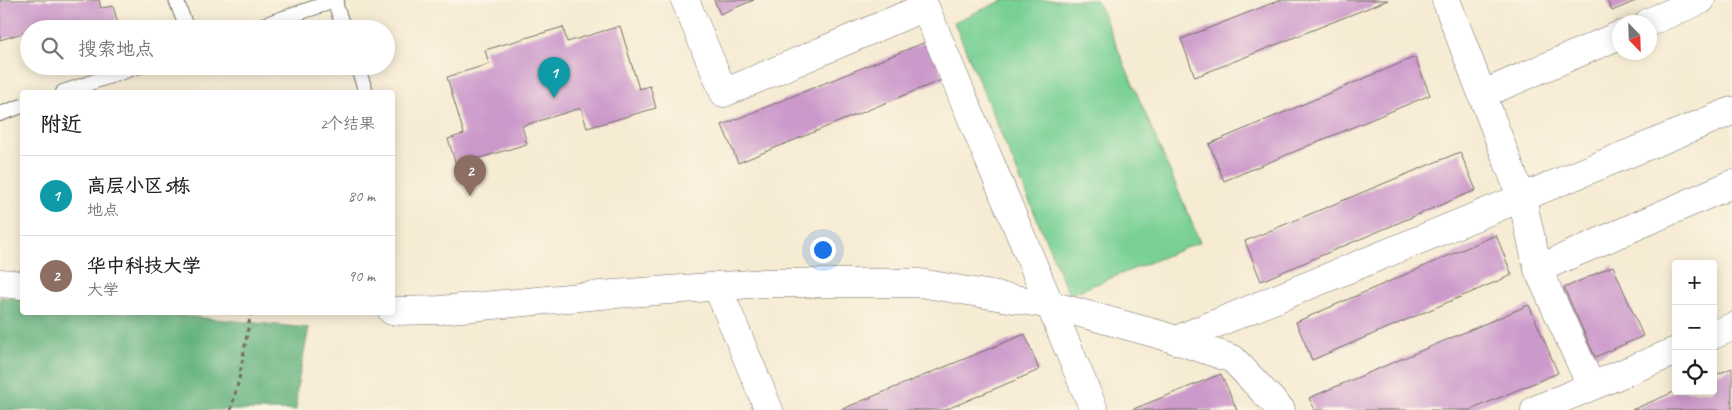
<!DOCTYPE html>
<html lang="zh">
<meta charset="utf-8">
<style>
:root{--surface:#fff;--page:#f2f2f2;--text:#222;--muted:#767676;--line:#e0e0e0;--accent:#b45309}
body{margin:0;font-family:Caveat,"LXGW WenKai TC",sans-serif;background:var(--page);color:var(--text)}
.controls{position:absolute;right:15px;bottom:15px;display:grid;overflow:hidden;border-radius:5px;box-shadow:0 2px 12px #0003}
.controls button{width:45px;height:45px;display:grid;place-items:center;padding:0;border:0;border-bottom:1px solid var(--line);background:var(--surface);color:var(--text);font:25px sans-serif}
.compass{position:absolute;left:1612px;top:15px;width:45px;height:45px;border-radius:50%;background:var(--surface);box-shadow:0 2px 12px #0003;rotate:157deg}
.you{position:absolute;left:822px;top:249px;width:18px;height:18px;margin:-12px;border:4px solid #fff;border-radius:50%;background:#1a73e8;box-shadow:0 0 0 8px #1a73e833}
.badge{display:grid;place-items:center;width:32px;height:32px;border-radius:50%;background:var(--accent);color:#fff;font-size:16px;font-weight:700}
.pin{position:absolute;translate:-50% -41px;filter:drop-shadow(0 1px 2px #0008)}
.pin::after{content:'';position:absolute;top:26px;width:18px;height:15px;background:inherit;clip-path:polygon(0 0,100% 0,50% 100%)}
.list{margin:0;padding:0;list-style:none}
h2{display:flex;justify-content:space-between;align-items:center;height:65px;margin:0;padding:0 20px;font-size:21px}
h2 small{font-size:16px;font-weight:400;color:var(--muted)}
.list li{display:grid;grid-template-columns:32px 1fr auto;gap:15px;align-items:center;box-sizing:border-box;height:80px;padding:0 20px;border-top:1px solid var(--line)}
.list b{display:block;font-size:19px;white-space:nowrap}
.list p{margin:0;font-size:16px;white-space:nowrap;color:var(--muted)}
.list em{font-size:16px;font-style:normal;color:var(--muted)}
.icon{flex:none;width:28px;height:28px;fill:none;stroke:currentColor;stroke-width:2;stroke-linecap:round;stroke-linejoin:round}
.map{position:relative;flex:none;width:1732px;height:410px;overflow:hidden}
.search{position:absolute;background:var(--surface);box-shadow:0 2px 12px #0003;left:20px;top:20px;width:375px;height:55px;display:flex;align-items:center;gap:12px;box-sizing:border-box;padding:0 18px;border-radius:28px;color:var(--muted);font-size:19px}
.panel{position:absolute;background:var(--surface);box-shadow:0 2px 12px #0003;left:20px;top:90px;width:375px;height:225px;border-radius:5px}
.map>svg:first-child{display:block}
</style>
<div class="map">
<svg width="1732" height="410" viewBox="0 0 1732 410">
<rect width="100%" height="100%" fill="#fcf5e5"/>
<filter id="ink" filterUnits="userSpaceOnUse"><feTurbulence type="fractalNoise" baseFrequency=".02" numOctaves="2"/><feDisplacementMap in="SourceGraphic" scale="10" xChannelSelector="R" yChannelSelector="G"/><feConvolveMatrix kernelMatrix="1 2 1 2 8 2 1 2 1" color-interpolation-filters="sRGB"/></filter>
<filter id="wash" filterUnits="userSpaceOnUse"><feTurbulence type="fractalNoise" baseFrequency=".0096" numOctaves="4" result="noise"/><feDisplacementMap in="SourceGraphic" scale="20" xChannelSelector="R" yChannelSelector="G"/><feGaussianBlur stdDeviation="1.12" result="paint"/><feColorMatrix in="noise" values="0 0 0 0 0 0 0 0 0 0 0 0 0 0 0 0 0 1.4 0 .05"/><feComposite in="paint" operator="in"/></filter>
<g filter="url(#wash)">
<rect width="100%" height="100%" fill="#f6ebd3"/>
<path fill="#78d095" stroke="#527e60" d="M1004 0H1097L1200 242 1069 295 954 22Z"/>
<path fill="#62b27e" stroke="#466e54" d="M0 297 22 299V312L153 313 309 328 297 388 296 410H0Z"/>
<g id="blocks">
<g fill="#cc99cb">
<path d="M0 0H99L101 8 113 6 119 27 112 29 43 27 29 29V31L0 40Z"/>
<path d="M714 0H754L720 14Z"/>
<path d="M1280 0H1388L1195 77 1181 39Z"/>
<path d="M1607 0H1638L1612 11Z"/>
<path d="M620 26 639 89 650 86 656 108 587 128 581 108 522 126 527 144 456 165 448 139 464 134 447 77 489 64 485 50 563 27 567 42Z"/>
<path d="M928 41 944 79 738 163 722 125Z"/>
<path d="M1415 57 1430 95 1224 181 1209 144Z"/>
<path d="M1460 152 1476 190 1261 281 1245 241Z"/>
<path d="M1496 235 1512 275 1312 360 1296 322Z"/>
<path d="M1613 266 1643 336 1595 357 1564 288Z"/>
<path d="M1529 305 1558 373 1470 410H1315L1309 398Z"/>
<path d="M1025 334 1039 370 945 410H840Z"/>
<path d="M1732 368V410H1632L1676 391H1713V376Z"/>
<path d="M1221 374 1237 410H1131Z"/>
</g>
</g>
</g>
<g filter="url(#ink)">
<use href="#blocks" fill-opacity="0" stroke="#726e66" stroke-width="1"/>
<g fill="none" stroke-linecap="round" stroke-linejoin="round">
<g stroke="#726e66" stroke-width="16">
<g id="lane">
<path d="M176 0 187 29"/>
<path d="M334 0 344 29"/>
<path d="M251 29 337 0"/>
<path d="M357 66 366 92"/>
<path d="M63 92 140 66"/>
<path d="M0 114 22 106"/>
</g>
</g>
<g stroke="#726e66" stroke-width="29">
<g id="street">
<path d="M685 0 724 93 925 7 1094 410"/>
<path d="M1446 0 1522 199 1538 269 1591 386"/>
<path d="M1649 22 1701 0"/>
<path d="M1483 94 1620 35"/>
<path d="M1538 269 1732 184"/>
<path d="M0 283 22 285"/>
<path d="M717 286 769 410"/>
<path d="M392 311 440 310 601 295 765 283H920L1051 305 1161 335 1233 359 1281 410"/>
<path d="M1713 335 1732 327"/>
<path d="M1176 340 1732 111"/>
<path d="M1535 410 1676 351"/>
</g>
</g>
<path stroke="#726e66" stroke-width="3" stroke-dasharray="4 4" stroke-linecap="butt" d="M231 410 239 379 251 312"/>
<use href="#lane" stroke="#fff" stroke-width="14"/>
<use href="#street" stroke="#fff" stroke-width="28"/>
</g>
</g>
</svg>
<div class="controls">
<button>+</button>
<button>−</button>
<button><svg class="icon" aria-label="locate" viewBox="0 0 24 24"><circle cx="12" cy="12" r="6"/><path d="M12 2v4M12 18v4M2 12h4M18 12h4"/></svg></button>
</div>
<svg class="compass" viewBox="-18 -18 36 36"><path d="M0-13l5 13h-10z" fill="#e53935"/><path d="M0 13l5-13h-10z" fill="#767676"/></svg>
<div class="you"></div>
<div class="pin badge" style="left:554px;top:98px;background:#0f9aa8">1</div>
<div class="pin badge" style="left:470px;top:196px;background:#8d6e63">2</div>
<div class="search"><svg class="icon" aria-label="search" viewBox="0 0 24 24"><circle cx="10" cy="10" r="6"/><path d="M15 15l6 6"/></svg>搜索地点</div>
<section class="panel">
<h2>附近<small>2个结果</small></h2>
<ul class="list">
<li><span class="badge" style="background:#0f9aa8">1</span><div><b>高层小区5栋</b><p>地点</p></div><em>80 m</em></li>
<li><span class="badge" style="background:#8d6e63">2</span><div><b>华中科技大学</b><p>大学</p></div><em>90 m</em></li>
</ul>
</section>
</div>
